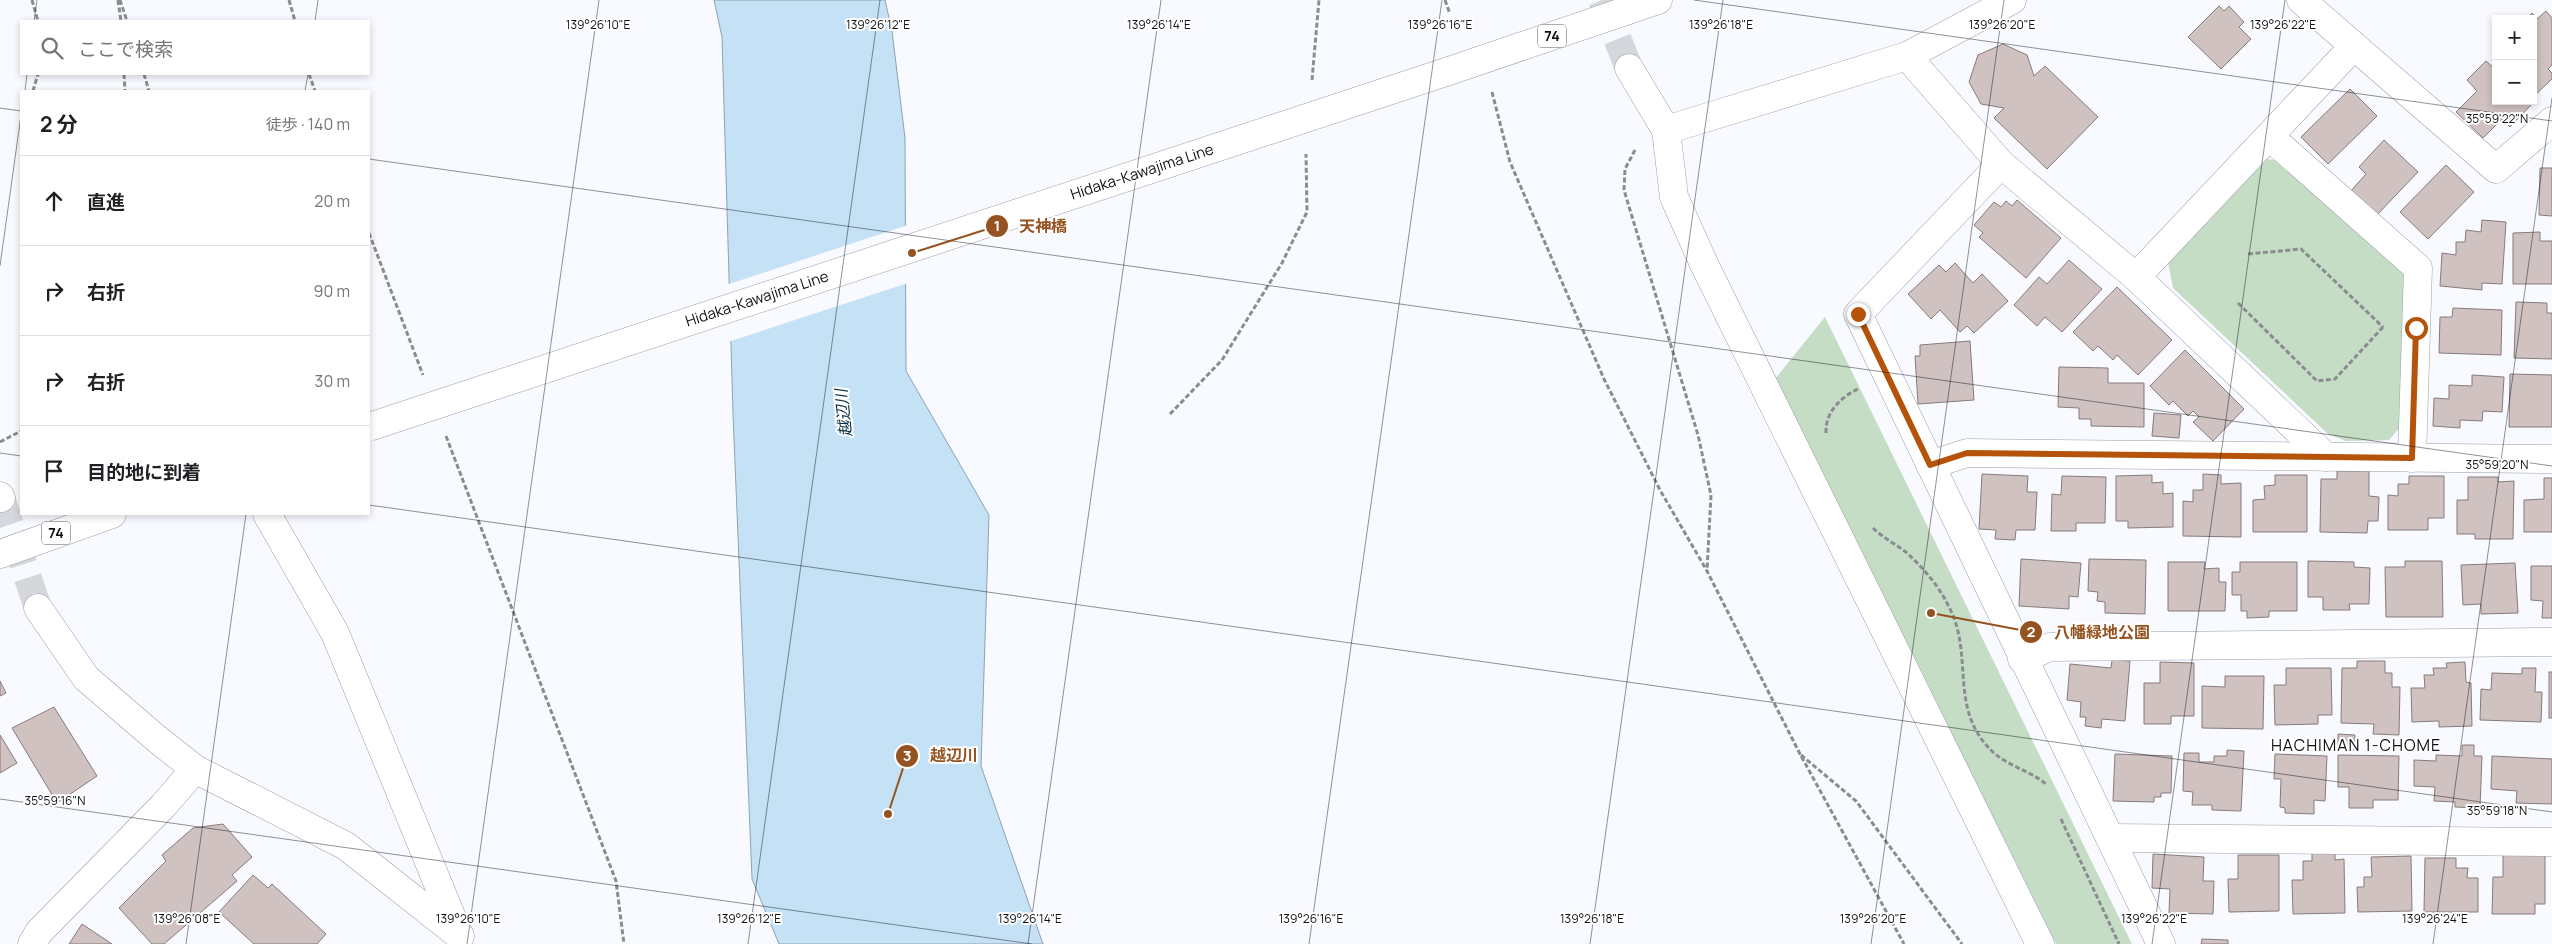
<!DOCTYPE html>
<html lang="ja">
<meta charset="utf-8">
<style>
:root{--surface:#fff;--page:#f6f6f6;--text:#202124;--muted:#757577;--line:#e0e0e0}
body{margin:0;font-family:Manrope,"Noto Sans JP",sans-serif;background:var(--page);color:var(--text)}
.controls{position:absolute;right:15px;top:15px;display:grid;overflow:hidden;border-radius:0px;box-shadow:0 2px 8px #0003}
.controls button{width:45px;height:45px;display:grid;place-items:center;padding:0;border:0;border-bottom:1px solid var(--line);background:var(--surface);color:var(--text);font:25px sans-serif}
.stop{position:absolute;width:15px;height:15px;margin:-11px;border:4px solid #b45309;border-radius:50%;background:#fff}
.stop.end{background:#b45309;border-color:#fff;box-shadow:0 1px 5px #0008}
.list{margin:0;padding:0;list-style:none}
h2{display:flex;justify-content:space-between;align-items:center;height:65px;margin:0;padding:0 20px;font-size:21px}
h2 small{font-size:16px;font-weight:400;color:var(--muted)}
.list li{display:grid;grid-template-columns:32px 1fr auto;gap:15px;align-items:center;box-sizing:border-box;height:90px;padding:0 20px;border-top:1px solid var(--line)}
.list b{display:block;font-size:19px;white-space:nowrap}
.list em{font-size:16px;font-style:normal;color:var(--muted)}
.icon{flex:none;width:28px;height:28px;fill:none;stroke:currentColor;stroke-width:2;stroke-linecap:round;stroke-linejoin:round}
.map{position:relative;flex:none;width:2552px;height:944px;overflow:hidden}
.search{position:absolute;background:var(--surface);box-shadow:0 2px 8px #0003;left:20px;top:20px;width:350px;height:55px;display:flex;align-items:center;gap:12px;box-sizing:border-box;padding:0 18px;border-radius:0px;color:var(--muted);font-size:19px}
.panel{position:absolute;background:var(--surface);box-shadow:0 2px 8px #0003;left:20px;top:90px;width:350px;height:425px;border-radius:0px}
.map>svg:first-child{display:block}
</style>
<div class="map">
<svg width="2552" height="944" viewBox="0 0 2552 944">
<rect width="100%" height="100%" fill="#f8faff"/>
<g fill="#c5ddc5">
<path d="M2267 159 2281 161 2402 271 2407 284 2403 424 2389 440 2346 441 2328 434 2173 288 2168 262Z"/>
<path d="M1825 317 2132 944H2056L1775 379Z"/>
</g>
<path fill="#c5e1f5" stroke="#8ea2b1" d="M714 0H885L892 31 905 138 906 371 989 515 981 766 1043 944H779L752 879 733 414 722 37Z"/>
<path fill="#f8faff" d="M908 225V283L728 342 726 285Z"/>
<g fill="#cfc2c1" stroke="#877b7a">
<path d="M2219 6 2224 11 2229 6 2244 22 2239 27 2251 39 2221 69 2188 37Z"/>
<path d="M2546 11 2552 18V65L2548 69 2552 73V79L2534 96 2533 19H2526L2532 13 2537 19Z"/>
<path d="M2003 44 2027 55 2034 76 2045 66 2098 117 2047 169 1994 118 2004 108 1981 104 1969 82 1978 55Z"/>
<path d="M2486 61 2496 70V101H2528L2531 105 2510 127 2502 119 2483 138 2456 112 2477 91 2467 80Z"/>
<path d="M2350 89 2377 116 2328 164 2301 137Z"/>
<path d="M2384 140 2418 172 2375 217 2349 193 2366 174 2359 167Z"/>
<path d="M2446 165 2474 192 2428 239 2400 212Z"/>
<path d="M2540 168H2552V216L2539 215Z"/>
<path d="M2017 200 2061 238 2026 278 1979 237 1983 233 1974 225 1994 202 2001 207 2006 201 2012 206Z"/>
<path d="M2482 220 2506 222 2502 284 2482 283V290L2440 286 2442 253 2456 255V242H2465L2466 230 2481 232Z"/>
<path d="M2540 232V241H2552V284H2513V233Z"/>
<path d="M2069 260 2102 289 2062 332 2045 317 2037 326 2014 305 2039 277 2047 284Z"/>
<path d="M1955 263 1973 283 1982 274 2008 301 1974 333 1967 326 1960 332 1940 310 1931 319 1908 294 1939 265 1946 272Z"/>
<path d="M2117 287 2172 340 2138 375 2117 355 2113 360 2098 346 2093 351 2073 332Z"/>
<path d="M2516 302 2547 303V313H2552V359L2514 358Z"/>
<path d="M2453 308 2502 310 2501 355 2439 353 2440 317H2452Z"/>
<path d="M1970 341 1974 400 1918 404 1915 356H1920V345Z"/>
<path d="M2185 350 2244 409 2213 441 2193 422 2199 417 2193 411 2188 416 2173 401 2169 405 2150 386Z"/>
<path d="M2059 367 2108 368V383H2144V427L2091 426V419H2079V408L2058 407Z"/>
<path d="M2510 374 2552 375V427H2509Z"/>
<path d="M2472 375 2504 377 2502 412 2483 411 2482 421 2460 420V428L2433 426 2434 398 2449 399V385L2472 386Z"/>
<path d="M2154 413 2181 415 2179 438 2152 436Z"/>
<path d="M2337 471H2369V496L2379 497 2378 521H2368L2367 533 2320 532 2321 479H2337Z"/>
<path d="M1982 474 2028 476 2027 492H2037L2035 530H2016L2015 540 1995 539 1996 530 1979 529Z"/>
<path d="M2203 474 2221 475V484L2241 483V537L2183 536V501L2193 502V490H2203Z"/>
<path d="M2152 475V483L2163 482V494L2173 493V527L2128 528V521H2116V476Z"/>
<path d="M2275 475H2307V532H2253V500L2265 499 2264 486 2275 485Z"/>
<path d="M2062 476 2106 477 2105 523H2076V531H2051L2052 494 2061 495Z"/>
<path d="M2409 476H2444V518H2428V530H2388V495L2398 496V484H2409Z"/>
<path d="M2468 477H2498V482L2514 481 2513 539H2475V534H2457V500H2468Z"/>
<path d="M2544 478H2552V532H2524V500L2544 499Z"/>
<path d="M2021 559 2081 563 2078 597 2069 596V609L2019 606Z"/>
<path d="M2089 559 2146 560 2145 614 2105 613V602L2097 601 2098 592 2088 591Z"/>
<path d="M2308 561 2354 562V567L2370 568 2369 604H2349L2350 610H2323V597H2308Z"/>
<path d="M2405 561H2442L2443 617H2386L2385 567H2405Z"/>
<path d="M2168 562H2205L2204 569 2219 568V582H2226L2225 611H2168Z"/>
<path d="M2240 562H2297V611H2269V617L2247 618V611H2241V595H2232V572H2240Z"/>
<path d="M2515 563 2518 613 2481 614V604L2463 605 2461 565Z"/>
<path d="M2531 566H2552V618H2542L2543 601 2531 600Z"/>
<path d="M2112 660 2130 661 2125 721 2102 719 2101 728 2085 726 2086 717H2080L2081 702 2067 700 2070 664 2111 668Z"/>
<path d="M2357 661H2385V673H2392V687H2400L2399 735 2373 734 2374 724 2341 723 2342 668H2357Z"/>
<path d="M2160 662 2194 663V716H2171V724H2144V683H2160Z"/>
<path d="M2465 662 2466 682 2471 683 2472 726 2439 727V721L2412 722 2411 688H2425L2424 675H2434L2433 668H2447L2446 663Z"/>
<path d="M2286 668H2331L2332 715H2318V724L2275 725 2274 685H2286Z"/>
<path d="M2522 668H2536L2535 692H2542L2541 722 2480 720 2481 689 2491 690 2492 673 2522 674Z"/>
<rect x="2549" y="672" width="3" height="46"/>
<path d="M2225 676H2264L2263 729 2202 728V686L2225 687Z"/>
<path d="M0 681 6 693 0 696Z"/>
<path d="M54 707 97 776 57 803 12 728Z"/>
<path d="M2338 734 2355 735V750L2338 749Z"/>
<path d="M0 735 17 763 0 773Z"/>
<path d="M2462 745H2474V756H2482L2480 808 2455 807V802L2434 801 2435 787 2414 786V760L2436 761V755L2462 756Z"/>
<path d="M2227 750 2244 751 2241 811 2212 810V805H2192L2193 792 2183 791 2184 753H2199V762H2214V756H2227Z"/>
<path d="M2115 754 2172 756 2171 793H2161V797H2154V802L2113 801Z"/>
<path d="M2275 754 2327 756 2325 801 2314 800V814L2285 813V808L2280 807 2281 779H2274Z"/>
<path d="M2338 755 2399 756 2398 800H2373V808H2349V787H2338Z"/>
<path d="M2492 756 2552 759V804L2516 803 2517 791 2491 789Z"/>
<path d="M223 824 252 857 232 875 237 881 164 944H152L119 908 166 861 162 855 193 828Z"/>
<path d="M2312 852H2335V860L2344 859 2345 913 2293 914 2292 880H2303V861H2312Z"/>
<path d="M2153 854 2204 857 2203 881H2214L2213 914 2169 913 2170 889 2152 888Z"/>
<path d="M2503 854H2545V904H2535V914H2492L2493 877H2503Z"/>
<path d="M2238 855H2279V911L2229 912 2228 879H2238Z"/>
<path d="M2411 856 2412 911 2358 912 2357 887H2364V877H2372L2371 857Z"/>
<path d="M2425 858H2456V868H2468L2467 878H2478V912H2424Z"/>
<path d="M253 875 268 888 272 884 326 934 317 944H254L219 912Z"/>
<path d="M82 924 112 944H69Z"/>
<path d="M2202 939 2228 940V944H2201Z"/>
</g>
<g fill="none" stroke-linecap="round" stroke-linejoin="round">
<g stroke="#d5d7dc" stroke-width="28" stroke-dasharray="28 14" stroke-linecap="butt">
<path d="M1602 0 1629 68"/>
<path d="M1 498 38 608"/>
</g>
<g stroke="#9a9fa8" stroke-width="29">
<g id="minor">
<path d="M2301 0 2496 169 2552 121"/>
<path d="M1907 56 2001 164 2136 277 2326 457"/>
<path d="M1629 68 1666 130 1674 197 1704 264 2040 944"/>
<path d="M1666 130 1907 56 2012 0"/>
<path d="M2270 137 2418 268 2412 458"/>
<path d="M2001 164 1858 314 2161 944"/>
<path d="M2136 277 2354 46"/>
<path d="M1930 465 1967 453 2552 459"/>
<path d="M0 496 1 498"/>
<path d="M267 514 335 633 459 935"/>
<path d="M38 608 86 678 157 739 195 769 346 846 460 936"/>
<path d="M2022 659 2050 647 2552 642"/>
<path d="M2110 838 2552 842"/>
<path d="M32 944 39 932 163 806 195 769"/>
</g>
</g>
<g stroke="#9a9fa8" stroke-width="29">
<g id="major">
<path d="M1446 72 1658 0"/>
<path d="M0 554 112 514"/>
</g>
</g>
<g stroke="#8a8c90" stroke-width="3" stroke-dasharray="5 2.5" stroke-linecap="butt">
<path d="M32 0 38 21"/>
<path d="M118 0 121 21"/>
<path d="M120 0 127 21"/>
<path d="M289 0 295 21"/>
<path d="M1445 0 1450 14"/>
<path d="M124 74 125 91"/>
<path d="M144 74 149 91"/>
<path d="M309 74 315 91"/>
<path d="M1312 80 1319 0"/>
<path d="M33 91 38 74"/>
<path d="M1492 92 1510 162 1604 379 1660 490 1707 571 1800 754 1904 944"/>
<path d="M1635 150 1625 169 1624 190 1698 435 1711 495 1707 571"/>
<path d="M369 233 423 375"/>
<path d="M2248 254 2301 249 2383 327"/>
<path d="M2238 303 2317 381 2335 379 2383 327"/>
<path d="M1170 414 1222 360 1282 263 1307 212 1306 154"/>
<path d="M1826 433C1825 412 1841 397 1858 389"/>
<path d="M446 436 616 881 624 944"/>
<path d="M0 442 21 431"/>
<path d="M1873 528C1883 538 1896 544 1907 553 1924 569 1939 586 1949 607 1975 656 1947 710 1994 753 2009 766 2030 771 2046 784"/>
<path d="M1801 755 1856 801 1962 944"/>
<path d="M2061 819 2119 944"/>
</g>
<use href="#minor" stroke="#fff" stroke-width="28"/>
<use href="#major" stroke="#fff" stroke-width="28"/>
<g stroke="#9a9fa8" stroke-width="29" stroke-linecap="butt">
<path id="major-bridge" d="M369 427 1446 72"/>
</g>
<use href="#major-bridge" stroke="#fff" stroke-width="28"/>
</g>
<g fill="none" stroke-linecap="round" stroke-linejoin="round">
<path stroke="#b45309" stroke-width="6" d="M1858 314 1930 465 1967 453 2412 458 2416 328"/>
</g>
<path fill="none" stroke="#0e1013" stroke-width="1" stroke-opacity="0.45" d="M1694 0 2552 121M34 21 37 0M315 21 318 0M25 91 27 74M305 91 308 74M0 108 21 111M369 159 2552 466M0 266 21 115M0 453 21 456M369 505 2552 812M0 799 1032 944M186 944 246 514M467 944 599 0M748 944 880 0M1028 944 1161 0M1309 944 1442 0M1590 944 1723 0M1871 944 2004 0M2152 944 2285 0M2433 944 2552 98"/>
<g text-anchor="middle" stroke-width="4" stroke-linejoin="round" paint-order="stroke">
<g fill="#fff" stroke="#56585a" stroke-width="1">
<rect x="1538" y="24.5" width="28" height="23" rx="4"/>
<rect x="42" y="521.5" width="28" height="23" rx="4"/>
</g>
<g font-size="14" font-weight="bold" fill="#0e1013">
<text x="1552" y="41">74</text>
<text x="56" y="538">74</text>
</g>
<g font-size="15" fill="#0e1013" stroke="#fff">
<text transform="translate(1142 172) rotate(-18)" y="5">Hidaka-Kawajima Line</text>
<text transform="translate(757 299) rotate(-18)" y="5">Hidaka-Kawajima Line</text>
</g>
<g font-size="16" font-style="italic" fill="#082f44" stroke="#fff">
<text transform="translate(843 413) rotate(-96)" y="6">越辺川</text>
</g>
<g font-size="16" letter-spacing="1" fill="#0e1013" stroke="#fff">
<text x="2356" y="751">HACHIMAN 1-CHOME</text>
</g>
</g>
<g font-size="12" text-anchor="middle" fill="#0e1013" stroke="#fff" stroke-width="4" stroke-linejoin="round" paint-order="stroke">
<text x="598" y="29">139°26'10"E</text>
<text x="878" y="29">139°26'12"E</text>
<text x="1159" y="29">139°26'14"E</text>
<text x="1440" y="29">139°26'16"E</text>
<text x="1721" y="29">139°26'18"E</text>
<text x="2002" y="29">139°26'20"E</text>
<text x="2283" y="29">139°26'22"E</text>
<text x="2497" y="123">35°59'22"N</text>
<text x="2497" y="469">35°59'20"N</text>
<text x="55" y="805">35°59'16"N</text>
<text x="2497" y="815">35°59'18"N</text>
<text x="187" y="923">139°26'08"E</text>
<text x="468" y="923">139°26'10"E</text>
<text x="749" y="923">139°26'12"E</text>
<text x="1030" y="923">139°26'14"E</text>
<text x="1311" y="923">139°26'16"E</text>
<text x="1592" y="923">139°26'18"E</text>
<text x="1873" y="923">139°26'20"E</text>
<text x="2154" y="923">139°26'22"E</text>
<text x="2435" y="923">139°26'24"E</text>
</g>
<path fill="none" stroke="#955321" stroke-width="2" d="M912 253L997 226M1931 613L2031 632M888 814L907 756"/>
<g fill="#955321" stroke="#fff" stroke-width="2">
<circle cx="912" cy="253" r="5"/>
<circle cx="1931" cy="613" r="5"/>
<circle cx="888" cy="814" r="5"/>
<circle cx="997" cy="226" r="12"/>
<circle cx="2031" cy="632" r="12"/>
<circle cx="907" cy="756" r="12"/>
</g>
<g font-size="15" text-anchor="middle" font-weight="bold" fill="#fff">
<text x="997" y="231">1</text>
<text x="2031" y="637">2</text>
<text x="907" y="761">3</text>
</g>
<g font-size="16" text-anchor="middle" font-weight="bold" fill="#955321" stroke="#fff" stroke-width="4" stroke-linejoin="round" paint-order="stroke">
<text x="1043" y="232">天神橋</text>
<text x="2102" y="638">八幡緑地公園</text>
<text x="954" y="761">越辺川</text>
</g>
</svg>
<div class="controls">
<button>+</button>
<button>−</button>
</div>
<div class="stop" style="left:2416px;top:328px"></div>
<div class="stop end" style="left:1858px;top:314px"></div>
<div class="search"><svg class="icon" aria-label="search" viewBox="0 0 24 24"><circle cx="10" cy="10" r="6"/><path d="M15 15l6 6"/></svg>ここで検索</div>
<section class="panel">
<h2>2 分<small>徒歩 · 140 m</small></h2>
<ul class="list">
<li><svg class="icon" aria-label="ahead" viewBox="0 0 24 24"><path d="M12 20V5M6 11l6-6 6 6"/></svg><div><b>直進</b></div><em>20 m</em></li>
<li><svg class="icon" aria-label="right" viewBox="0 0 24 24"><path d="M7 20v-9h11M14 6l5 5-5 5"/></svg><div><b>右折</b></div><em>90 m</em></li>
<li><svg class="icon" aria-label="right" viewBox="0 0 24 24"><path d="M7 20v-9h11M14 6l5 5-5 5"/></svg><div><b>右折</b></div><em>30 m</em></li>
<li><svg class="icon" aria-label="arrive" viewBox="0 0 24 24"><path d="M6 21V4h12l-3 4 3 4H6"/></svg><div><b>目的地に到着</b></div></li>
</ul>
</section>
</div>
